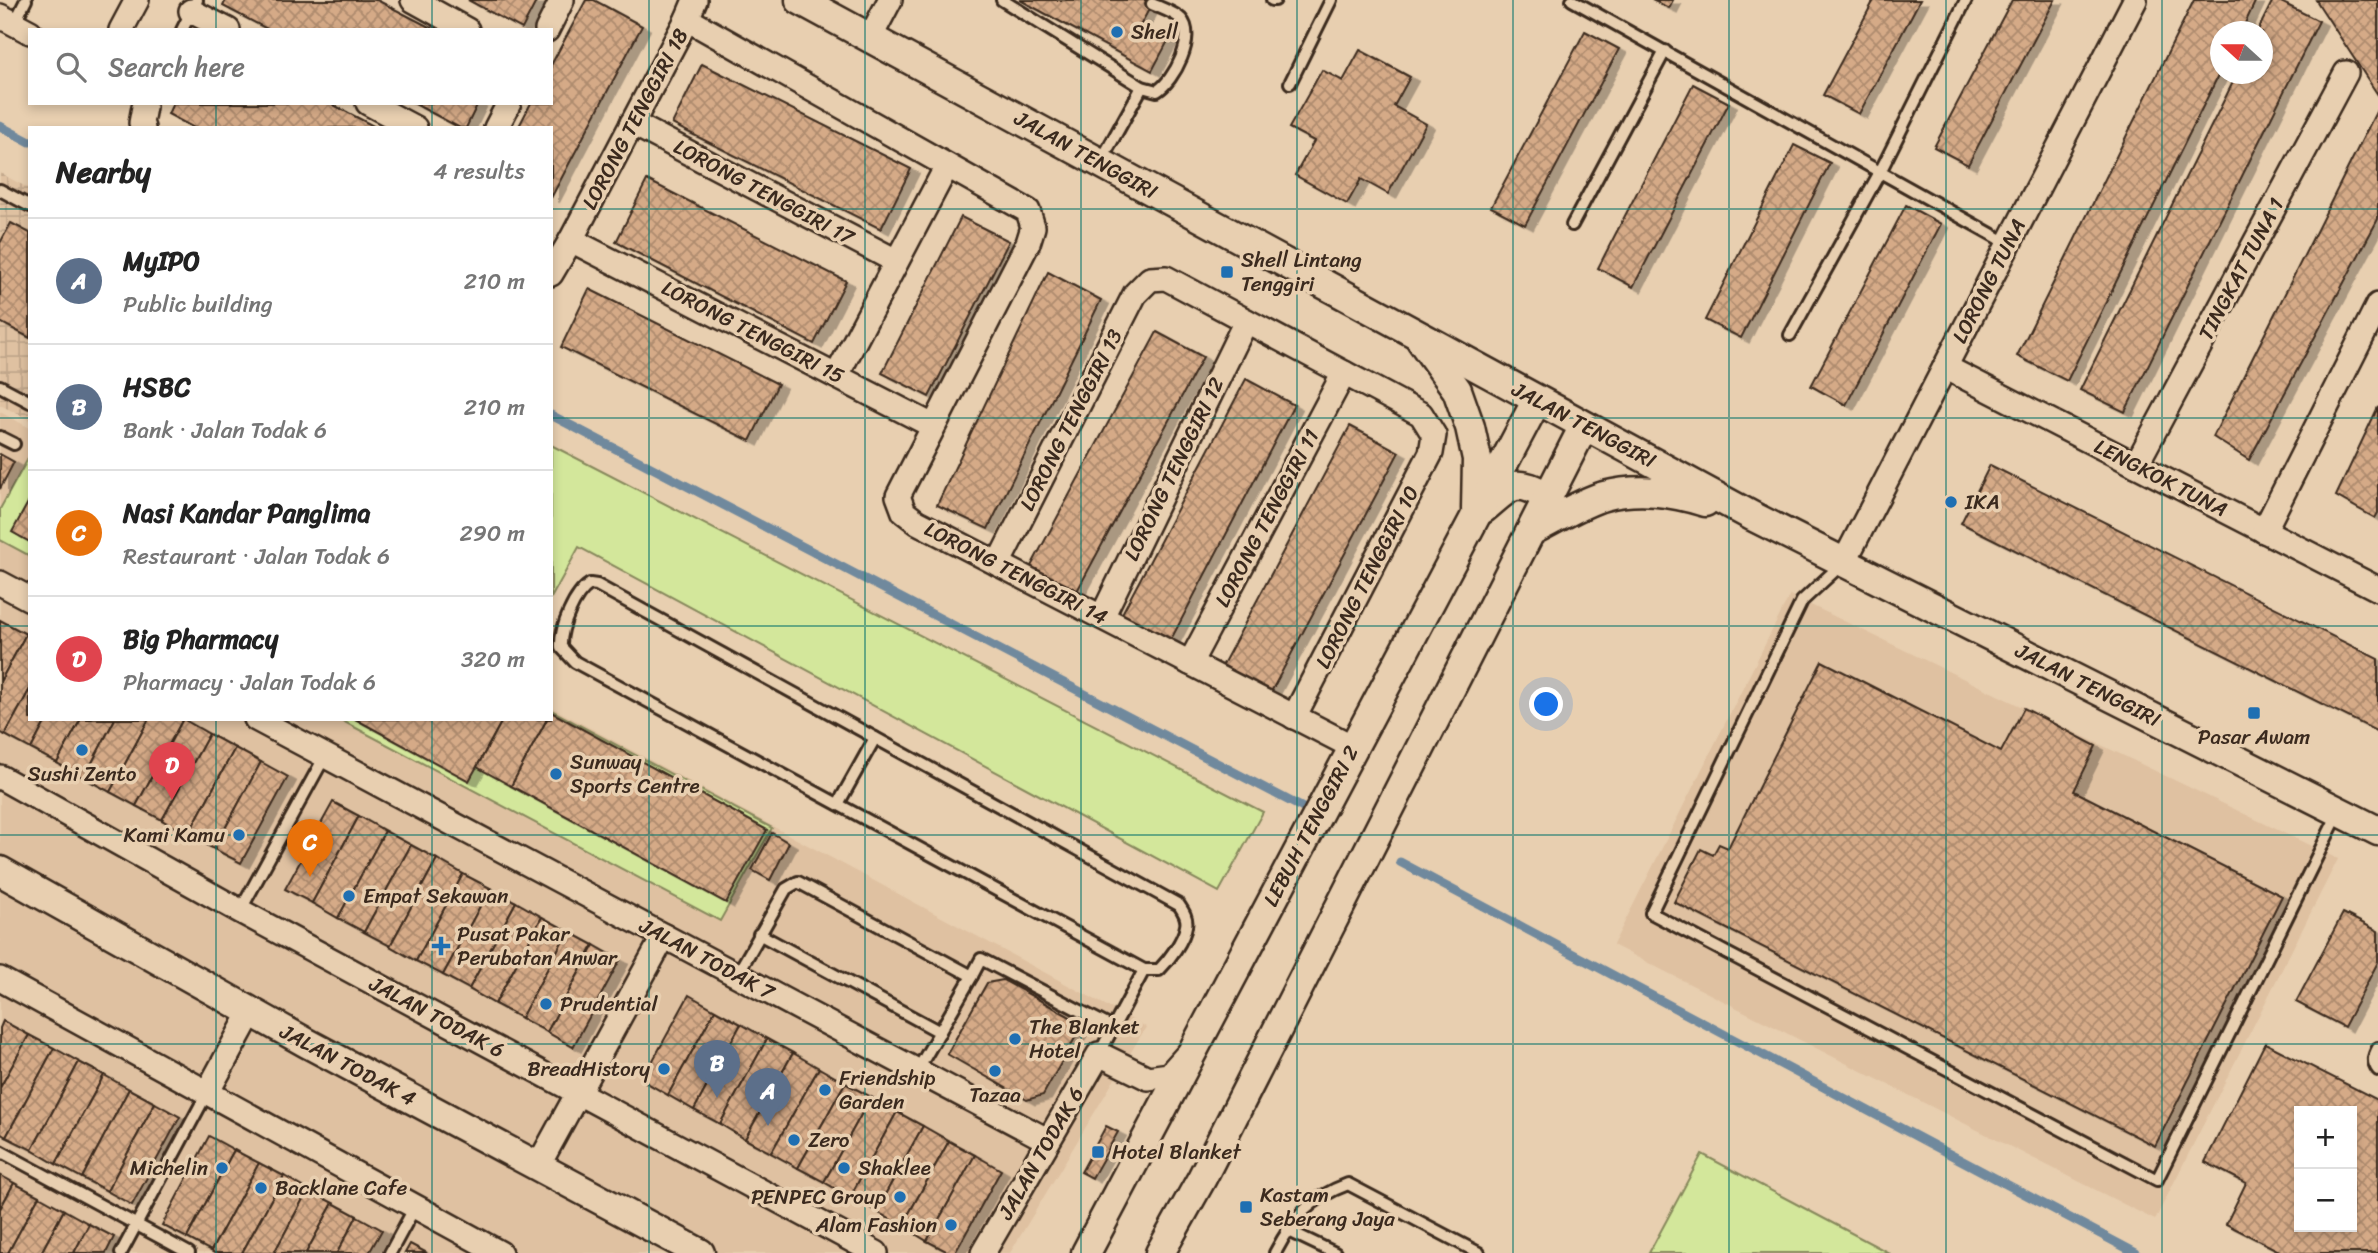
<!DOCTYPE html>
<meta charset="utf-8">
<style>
:root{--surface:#fff;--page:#f6f6f6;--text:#222;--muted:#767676;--line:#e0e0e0;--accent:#d93025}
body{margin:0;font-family:Sriracha,sans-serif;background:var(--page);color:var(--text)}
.controls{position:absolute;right:21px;bottom:21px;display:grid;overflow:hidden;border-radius:0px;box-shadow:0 4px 10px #0003}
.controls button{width:63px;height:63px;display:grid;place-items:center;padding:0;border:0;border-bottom:2px solid var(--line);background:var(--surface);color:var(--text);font:35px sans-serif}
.compass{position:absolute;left:2210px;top:21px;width:63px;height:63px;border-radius:50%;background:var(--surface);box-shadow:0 4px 10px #0003;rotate:291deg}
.you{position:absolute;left:1547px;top:705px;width:24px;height:24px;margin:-18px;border:5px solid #fff;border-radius:50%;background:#1a73e8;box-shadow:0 0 0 10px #1a73e833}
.badge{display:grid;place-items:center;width:46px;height:46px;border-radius:50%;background:var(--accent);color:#fff;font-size:23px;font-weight:700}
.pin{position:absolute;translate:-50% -58px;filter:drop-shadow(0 2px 4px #0008)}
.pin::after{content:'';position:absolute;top:37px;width:24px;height:21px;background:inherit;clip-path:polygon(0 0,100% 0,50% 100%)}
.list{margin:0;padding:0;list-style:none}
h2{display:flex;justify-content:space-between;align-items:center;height:91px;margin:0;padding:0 28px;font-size:30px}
h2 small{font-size:23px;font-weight:400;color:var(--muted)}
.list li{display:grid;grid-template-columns:46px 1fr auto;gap:21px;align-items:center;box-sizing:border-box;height:126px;padding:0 28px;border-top:2px solid var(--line)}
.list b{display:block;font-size:26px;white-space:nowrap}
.list p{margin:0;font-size:23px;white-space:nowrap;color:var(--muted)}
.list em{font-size:23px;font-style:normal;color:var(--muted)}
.icon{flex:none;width:38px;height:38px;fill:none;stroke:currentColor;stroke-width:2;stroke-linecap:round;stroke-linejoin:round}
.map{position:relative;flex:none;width:2378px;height:1253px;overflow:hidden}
.search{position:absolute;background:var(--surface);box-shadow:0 4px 10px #0003;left:28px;top:28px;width:525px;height:77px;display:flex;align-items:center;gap:18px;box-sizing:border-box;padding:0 24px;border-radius:0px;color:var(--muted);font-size:26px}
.panel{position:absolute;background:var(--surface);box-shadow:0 4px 10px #0003;left:28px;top:126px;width:525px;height:595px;border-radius:0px}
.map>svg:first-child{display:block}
</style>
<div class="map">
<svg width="2378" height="1253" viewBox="0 0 2378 1253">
<defs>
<pattern id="industrial-grid" width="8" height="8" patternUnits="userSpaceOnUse" patternTransform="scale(1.75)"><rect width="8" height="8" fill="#dfc1a1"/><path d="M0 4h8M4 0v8" fill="none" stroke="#c0a68a"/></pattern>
<pattern id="building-cross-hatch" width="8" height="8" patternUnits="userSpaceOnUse" patternTransform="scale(1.75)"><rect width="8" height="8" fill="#d5aa87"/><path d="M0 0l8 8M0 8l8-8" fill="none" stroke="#ae8b6e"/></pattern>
<filter id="shadow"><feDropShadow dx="8" dy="4.5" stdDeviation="0" flood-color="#0004"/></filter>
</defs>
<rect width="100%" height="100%" fill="#e8cfb0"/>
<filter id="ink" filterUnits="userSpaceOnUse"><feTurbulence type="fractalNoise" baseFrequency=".0143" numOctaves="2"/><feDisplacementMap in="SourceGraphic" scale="14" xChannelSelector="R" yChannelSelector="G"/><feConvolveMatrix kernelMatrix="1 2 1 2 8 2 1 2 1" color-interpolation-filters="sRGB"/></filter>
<g filter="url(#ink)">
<g fill="#dfc1a1">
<path d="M0 412 30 428V719H551V707L1146 1027 1010 1253H0Z"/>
<path d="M1790 595 2338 859 2155 1220 1613 945Z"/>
</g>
<path fill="url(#industrial-grid)" d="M0 173 30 189V420L0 405Z"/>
<g fill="#d3e79b" stroke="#87885c" stroke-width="2">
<path d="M551 445 1263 812 1219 892 579 547 551 598Z"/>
<path d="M30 455V556L0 540V509Z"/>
<path d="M551 710 772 828 720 921 339 719H551Z"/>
<path d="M1702 1154 1889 1253H1649Z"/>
</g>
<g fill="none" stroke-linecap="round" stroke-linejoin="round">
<g stroke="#70899d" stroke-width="9">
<path d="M0 126 30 142"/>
<path d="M551 415 1303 808"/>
<path d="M1400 862 2136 1253"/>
</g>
</g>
<g fill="url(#building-cross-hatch)" stroke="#3b2a1e" stroke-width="2" fill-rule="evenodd" filter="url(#shadow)">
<path d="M226 0H377L435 30H269L223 6Z"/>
<path d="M468 0H537L522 29Z"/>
<path d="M586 0H594L642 26 551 198V128H518L531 103H551V65Z"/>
<path d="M1020 0H1154L1141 24 1169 39 1152 71Z"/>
<path d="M1652 0H1673L1669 8Z"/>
<path d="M1874 0H1920L1859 114 1823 95Z"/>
<path d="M2012 0H2055L1968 165 1934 147Z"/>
<path d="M2194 0H2256L2241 32H2220V72L2067 381 2017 356Z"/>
<path d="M2273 0H2277L2319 21 2125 412 2080 390 2237 74H2262V32H2257Z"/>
<path d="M2316 0H2378V95L2321 8Z"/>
<path d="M1585 31 1619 49 1525 225 1491 207Z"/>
<path d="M1360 50 1410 77 1394 106 1426 124 1388 194 1361 179 1347 204 1295 175 1314 141 1289 128 1322 70 1343 81Z"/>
<path d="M702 64 911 169 881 229 672 124Z"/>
<path d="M1693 84 1729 103 1633 287 1598 268Z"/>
<path d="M173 103H330L377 128H194L168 114Z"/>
<path d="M413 103H478L466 128H460Z"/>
<path d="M2378 108V219L2249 460 2213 437Z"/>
<path d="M1794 145 1830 163 1741 338 1705 320Z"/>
<path d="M647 180 846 281 814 344 616 242Z"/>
<path d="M1906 205 1941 224 1846 405 1811 386Z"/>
<path d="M961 217 1009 241 929 397 882 373Z"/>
<path d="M11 223 30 233V338L0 322V243Z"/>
<path d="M1048 272 1101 300 988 529 937 505Z"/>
<path d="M589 289 778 384 750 441 561 347Z"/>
<path d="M1157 332 1203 357 1076 593 1030 568Z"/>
<path d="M1246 379 1294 405 1166 649 1117 623Z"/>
<path d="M2378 407V513L2375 518 2336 496Z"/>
<path d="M1350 426 1399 452 1270 694 1221 668Z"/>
<path d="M0 454 14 462 0 489Z"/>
<path d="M1990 465 2378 659V732L1961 523Z"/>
<path d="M30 499V542L12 532Z"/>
<path d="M0 620 26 634 0 682Z"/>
<path d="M26 634 30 636V689L5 735 0 732V682Z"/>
<path d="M1822 661 2001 752 2024 708 2096 746 2074 791 2282 896 2155 1146 1674 902 1701 849 1713 855 1719 844 1728 848Z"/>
<path d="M30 689V719H47L31 749 5 735Z"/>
<path d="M551 712 767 830 726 903 511 786 547 719H551Z"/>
<path d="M47 719H81L57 763 31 749Z"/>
<path d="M81 719H115L84 778 57 763Z"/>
<path d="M115 719H149L110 792 84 778Z"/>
<path d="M149 719H183L136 806 110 792Z"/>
<path d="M183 719 209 734 162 820 136 806Z"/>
<path d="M355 719H503L469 781Z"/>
<path d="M503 719H547L511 786 477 767Z"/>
<path d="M209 734 235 748 188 835 162 820Z"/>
<path d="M235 748 261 762 214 849 188 835Z"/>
<path d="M261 762 288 777 241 863 214 849Z"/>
<path d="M333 802 359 816 312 903 285 889Z"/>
<path d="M359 816 385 831 338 918 312 903Z"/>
<path d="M385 831 411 845 364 932 338 918Z"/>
<path d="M772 833 789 843 770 880 752 870Z"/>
<path d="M411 845 437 859 390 946 364 932Z"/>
<path d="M437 859 463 874 416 961 390 946Z"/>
<path d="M463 874 490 888 443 975 416 961Z"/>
<path d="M490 888 516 902 469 989 443 975Z"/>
<path d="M516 902 542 917 495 1004 469 989Z"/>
<path d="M2343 913 2378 931V962L2344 1027 2296 1002Z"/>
<path d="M542 917 568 931 521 1018 495 1004Z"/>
<path d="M568 931 594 945 547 1032 521 1018Z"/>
<path d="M594 945 620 960 573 1047 547 1032Z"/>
<path d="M1003 980 1083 1024 1043 1095 1027 1100 947 1054 987 983Z"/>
<path d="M689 995 715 1010 668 1095 642 1080Z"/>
<path d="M715 1010 741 1024 694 1110 668 1095Z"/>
<path d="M3 1021 29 1035 0 1088V1028Z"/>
<path d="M741 1024 767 1039 720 1124 694 1110Z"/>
<path d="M29 1035 54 1048 6 1137 0 1133V1088Z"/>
<path d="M767 1039 793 1053 745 1139 720 1124Z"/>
<path d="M2265 1043 2378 1100V1253H2283L2226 1224 2246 1183 2205 1162ZM2299 1111H2352V1227H2299Z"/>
<path d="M54 1048 79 1062 32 1150 6 1137Z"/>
<path d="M793 1053 819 1068 771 1153 745 1139Z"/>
<path d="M79 1062 104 1075 56 1164 32 1150Z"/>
<path d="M819 1068 845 1083 798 1168 771 1153Z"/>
<path d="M104 1075 129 1089 82 1178 56 1164Z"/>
<path d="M845 1083 871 1097 824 1182 798 1168Z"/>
<path d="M129 1089 155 1103 107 1191 82 1178Z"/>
<path d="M871 1097 897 1112 850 1197 824 1182Z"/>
<path d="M155 1103 180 1117 132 1205 107 1191Z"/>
<path d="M897 1112 923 1126 876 1211 850 1197Z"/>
<path d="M923 1126 949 1141 902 1226 876 1211Z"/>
<path d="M1106 1126 1118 1132 1092 1178 1081 1172Z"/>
<path d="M209 1136 234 1150 187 1238 162 1225Z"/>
<path d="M949 1141 975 1155 927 1241 902 1226Z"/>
<path d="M234 1150 259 1163 211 1251 187 1238Z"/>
<path d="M975 1155 1001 1170 955 1253H950L927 1241Z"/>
<path d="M259 1163 284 1176 242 1253H214L211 1251Z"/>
<path d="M0 1175 14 1183 0 1209Z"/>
<path d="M284 1176 308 1190 274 1253H242Z"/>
<path d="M14 1183 39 1196 8 1253H0V1209Z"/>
<path d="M308 1190 333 1203 306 1253H274Z"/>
<path d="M39 1196 64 1210 41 1253H8Z"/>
<path d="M333 1203 357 1216 337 1253H306Z"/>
<path d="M64 1210 89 1224 74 1253H41Z"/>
<path d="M357 1216 382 1230 369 1253H337Z"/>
<path d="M89 1224 114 1237 106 1253H74Z"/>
<path d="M410 1244 427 1253H405Z"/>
</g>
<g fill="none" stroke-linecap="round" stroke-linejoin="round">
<g stroke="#3b2a1e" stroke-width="16">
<g id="service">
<path d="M1002 0 1142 87 1157 91C1174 81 1197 36 1181 19 1174 12 1160 8 1152 4"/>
<path d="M1272 0H1275"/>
<path d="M1572 0 2009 244"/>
<path d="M14 24 26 0"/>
<path d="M182 30 197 0"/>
<path d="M1290 83 1331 0"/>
<path d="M1101 161 1142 87"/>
<path d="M0 190 30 206"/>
<path d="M1572 225 1665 51"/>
<path d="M1790 335 1880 172 1966 0"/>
<path d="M0 386 30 402"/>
<path d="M0 437 14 444"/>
<path d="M1842 564 1802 601 1651 913 2157 1180 2339 812"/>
<path d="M838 804 875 738"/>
<path d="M240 911 325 756"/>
<path d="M759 934 940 1032"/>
<path d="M737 975 786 889 798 882 972 976 917 1071"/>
<path d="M972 976 981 959 1113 1028"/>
<path d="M2378 1048C2373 1057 2372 1062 2378 1070"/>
<path d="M1099 1054 1144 970 575 662 561 647C560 628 574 594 590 584L597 585 1179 905C1183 911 1188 918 1186 926 1184 940 1169 960 1159 970H1144"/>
<path d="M0 1151 189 1253"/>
<path d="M1287 1230 1335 1253"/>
<path d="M121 1253 207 1093"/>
<path d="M390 1253 415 1207"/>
<path d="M1275 1253C1294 1217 1310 1198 1348 1184L1479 1253"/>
</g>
</g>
<g stroke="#3b2a1e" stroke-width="28">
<g id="minor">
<path d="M413 0 467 30"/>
<path d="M191 11 228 30"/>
<path d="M0 16 30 32"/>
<path d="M687 19 1028 211 1033 227 1028 243 898 496 904 512 917 522 1353 747"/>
<path d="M121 30 137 0"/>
<path d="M547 30 562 0"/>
<path d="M870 38 890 0"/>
<path d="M368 103 415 128"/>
<path d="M632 123 896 261"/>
<path d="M143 128 141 123 144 107"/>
<path d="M496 128 509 103"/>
<path d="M571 240 933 426"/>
<path d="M551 274 571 240 687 19 695 0"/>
<path d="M1945 367 2378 589"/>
<path d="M837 375 947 166"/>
<path d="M2136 465 2346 73"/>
<path d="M2264 531 2378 305"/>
<path d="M1844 562 2135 0"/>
<path d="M998 564 1135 294 1150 279 1166 278 1421 414 1434 435 1431 453 1294 717"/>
<path d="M0 583 30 599"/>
<path d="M1102 617 1246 321"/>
<path d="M1190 663 1344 373"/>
<path d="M256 719 1047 1140"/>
<path d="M0 777 240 911 876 1253"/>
<path d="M0 979 500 1253"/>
<path d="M207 1093 251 1012"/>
<path d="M538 1166 664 936"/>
<path d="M983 1253 1099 1054 1148 1078 1169 1075 1186 1056"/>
</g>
</g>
<g stroke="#3b2a1e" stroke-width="33">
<g id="tertiary">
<path d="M800 0 1752 516 2378 831"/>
<path d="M1421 340 1457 390 1470 427 1477 459 1476 509"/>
<path d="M1483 509C1512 485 1513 477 1549 497"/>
<path d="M1531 531C1552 521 1582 502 1604 496 1639 487 1672 492 1705 502"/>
<path d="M0 871 307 1043 700 1253"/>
<path d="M1086 1253 1537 400"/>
<path d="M1160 1253 1202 1178 1584 426"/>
</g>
</g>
<use href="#service" stroke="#e8cfb0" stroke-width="10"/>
<use href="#minor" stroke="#e8cfb0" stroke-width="23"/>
<use href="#tertiary" stroke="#e8cfb0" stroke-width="28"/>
</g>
</g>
<path fill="none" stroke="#0f766e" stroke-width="2" stroke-opacity="0.55" d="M216 0V30M432 0V30M649 0V1253M865 0V1253M1081 0V1253M1297 0V1253M1513 0V1253M1729 0V1253M1946 0V1253M2162 0V1253M216 103V128M432 103V128M0 209H30M551 209H2378M0 418H30M551 418H2378M0 626H30M551 626H2378M216 719V1253M432 719V1253M0 835H2378M0 1044H2378"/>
<g fill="#1f6fb2" stroke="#e8cfb0" stroke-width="2.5">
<circle cx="1117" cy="32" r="7"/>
<rect x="1220" y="265" width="14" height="14" rx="3.5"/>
<circle cx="1951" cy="502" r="7"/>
<rect x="2247" y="706" width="14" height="14" rx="3.5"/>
<circle cx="82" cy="750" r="7"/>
<circle cx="556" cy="774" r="7"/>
<circle cx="239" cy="835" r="7"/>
<circle cx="349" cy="896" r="7"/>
<path d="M437.5 935.5h7v7h7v7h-7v7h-7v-7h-7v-7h7z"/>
<circle cx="546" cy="1004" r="7"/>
<circle cx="1015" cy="1039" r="7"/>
<circle cx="664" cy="1069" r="7"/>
<circle cx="995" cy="1071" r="7"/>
<circle cx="825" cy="1090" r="7"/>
<circle cx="794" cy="1140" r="7"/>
<rect x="1091" y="1145" width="14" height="14" rx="3.5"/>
<circle cx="222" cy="1168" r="7"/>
<circle cx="844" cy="1168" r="7"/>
<circle cx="261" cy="1188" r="7"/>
<circle cx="900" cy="1197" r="7"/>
<rect x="1239" y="1200" width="14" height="14" rx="3.5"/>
<circle cx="951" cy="1225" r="7"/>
</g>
<g text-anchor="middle" stroke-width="7" stroke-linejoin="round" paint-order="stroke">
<g font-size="21" fill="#3b2a1e" stroke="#e8cfb0" text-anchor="start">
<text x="1131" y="39">Shell</text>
<text x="1241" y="267">Shell Lintang<tspan x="1241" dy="24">Tenggiri</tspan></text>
<text x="1965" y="509">IKA</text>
<text x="2254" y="744" text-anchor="middle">Pasar Awam</text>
<text x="570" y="769">Sunway<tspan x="570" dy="24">Sports Centre</tspan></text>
<text x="82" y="781" text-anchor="middle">Sushi Zento</text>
<text x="225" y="842" text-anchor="end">Kami Kamu</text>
<text x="363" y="903">Empat Sekawan</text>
<text x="457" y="941">Pusat Pakar<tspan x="457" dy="24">Perubatan Anwar</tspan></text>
<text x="560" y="1011">Prudential</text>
<text x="1029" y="1034">The Blanket<tspan x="1029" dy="24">Hotel</tspan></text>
<text x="650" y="1076" text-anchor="end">BreadHistory</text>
<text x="839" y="1085">Friendship<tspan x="839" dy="24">Garden</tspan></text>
<text x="995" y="1102" text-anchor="middle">Tazaa</text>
<text x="808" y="1147">Zero</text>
<text x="1112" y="1159">Hotel Blanket</text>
<text x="208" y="1175" text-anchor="end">Michelin</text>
<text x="858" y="1175">Shaklee</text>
<text x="275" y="1195">Backlane Cafe</text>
<text x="1260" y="1202">Kastam<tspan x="1260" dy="24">Seberang Jaya</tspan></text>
<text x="886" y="1204" text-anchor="end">PENPEC Group</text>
<text x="937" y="1232" text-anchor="end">Alam Fashion</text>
</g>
<g font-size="21" fill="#3b2a1e" stroke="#e8cfb0">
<text transform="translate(635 119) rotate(-62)" y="7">LORONG TENGGIRI 18</text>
<text transform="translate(1086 155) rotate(29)" y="7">JALAN TENGGIRI</text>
<text transform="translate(764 192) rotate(28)" y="7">LORONG TENGGIRI 17</text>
<text transform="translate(2241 269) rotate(-62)" y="7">TINGKAT TUNA 1</text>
<text transform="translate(1989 281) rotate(-63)" y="7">LORONG TUNA</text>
<text transform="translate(753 332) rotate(27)" y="7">LORONG TENGGIRI 15</text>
<text transform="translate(1071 420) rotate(-63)" y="7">LORONG TENGGIRI 13</text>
<text transform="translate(1584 425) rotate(28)" y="7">JALAN TENGGIRI</text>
<text transform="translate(1174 469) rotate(-64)" y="7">LORONG TENGGIRI 12</text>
<text transform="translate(2161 478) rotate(27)" y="7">LENGKOK TUNA</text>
<text transform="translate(1267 518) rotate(-62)" y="7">LORONG TENGGIRI 11</text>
<text transform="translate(1016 573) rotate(27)" y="7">LORONG TENGGIRI 14</text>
<text transform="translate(1367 577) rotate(-63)" y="7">LORONG TENGGIRI 10</text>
<text transform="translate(2088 685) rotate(27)" y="7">JALAN TENGGIRI</text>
<text transform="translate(1311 826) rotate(-62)" y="7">LEBUH TENGGIRI 2</text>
<text transform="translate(707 959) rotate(28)" y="7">JALAN TODAK 7</text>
<text transform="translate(437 1017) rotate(28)" y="7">JALAN TODAK 6</text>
<text transform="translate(348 1065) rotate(28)" y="7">JALAN TODAK 4</text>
<text transform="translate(1041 1153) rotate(-60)" y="7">JALAN TODAK 6</text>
</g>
</g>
</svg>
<div class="controls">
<button>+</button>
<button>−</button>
</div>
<svg class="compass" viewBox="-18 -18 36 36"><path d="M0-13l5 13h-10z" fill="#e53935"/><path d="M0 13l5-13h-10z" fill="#767676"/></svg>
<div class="you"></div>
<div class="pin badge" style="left:768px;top:1126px;background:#5c6f8a">A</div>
<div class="pin badge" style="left:717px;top:1098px;background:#5c6f8a">B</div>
<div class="pin badge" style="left:310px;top:877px;background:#e8710a">C</div>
<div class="pin badge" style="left:172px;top:800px;background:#e0444e">D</div>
<div class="search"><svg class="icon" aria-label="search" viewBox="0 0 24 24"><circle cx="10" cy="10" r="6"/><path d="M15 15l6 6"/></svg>Search here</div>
<section class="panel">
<h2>Nearby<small>4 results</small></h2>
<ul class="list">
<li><span class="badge" style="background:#5c6f8a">A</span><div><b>MyIPO</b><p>Public building</p></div><em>210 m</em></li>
<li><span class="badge" style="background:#5c6f8a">B</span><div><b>HSBC</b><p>Bank · Jalan Todak 6</p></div><em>210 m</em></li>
<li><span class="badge" style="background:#e8710a">C</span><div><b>Nasi Kandar Panglima</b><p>Restaurant · Jalan Todak 6</p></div><em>290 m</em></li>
<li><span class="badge" style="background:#e0444e">D</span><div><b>Big Pharmacy</b><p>Pharmacy · Jalan Todak 6</p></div><em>320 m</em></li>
</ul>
</section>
</div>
